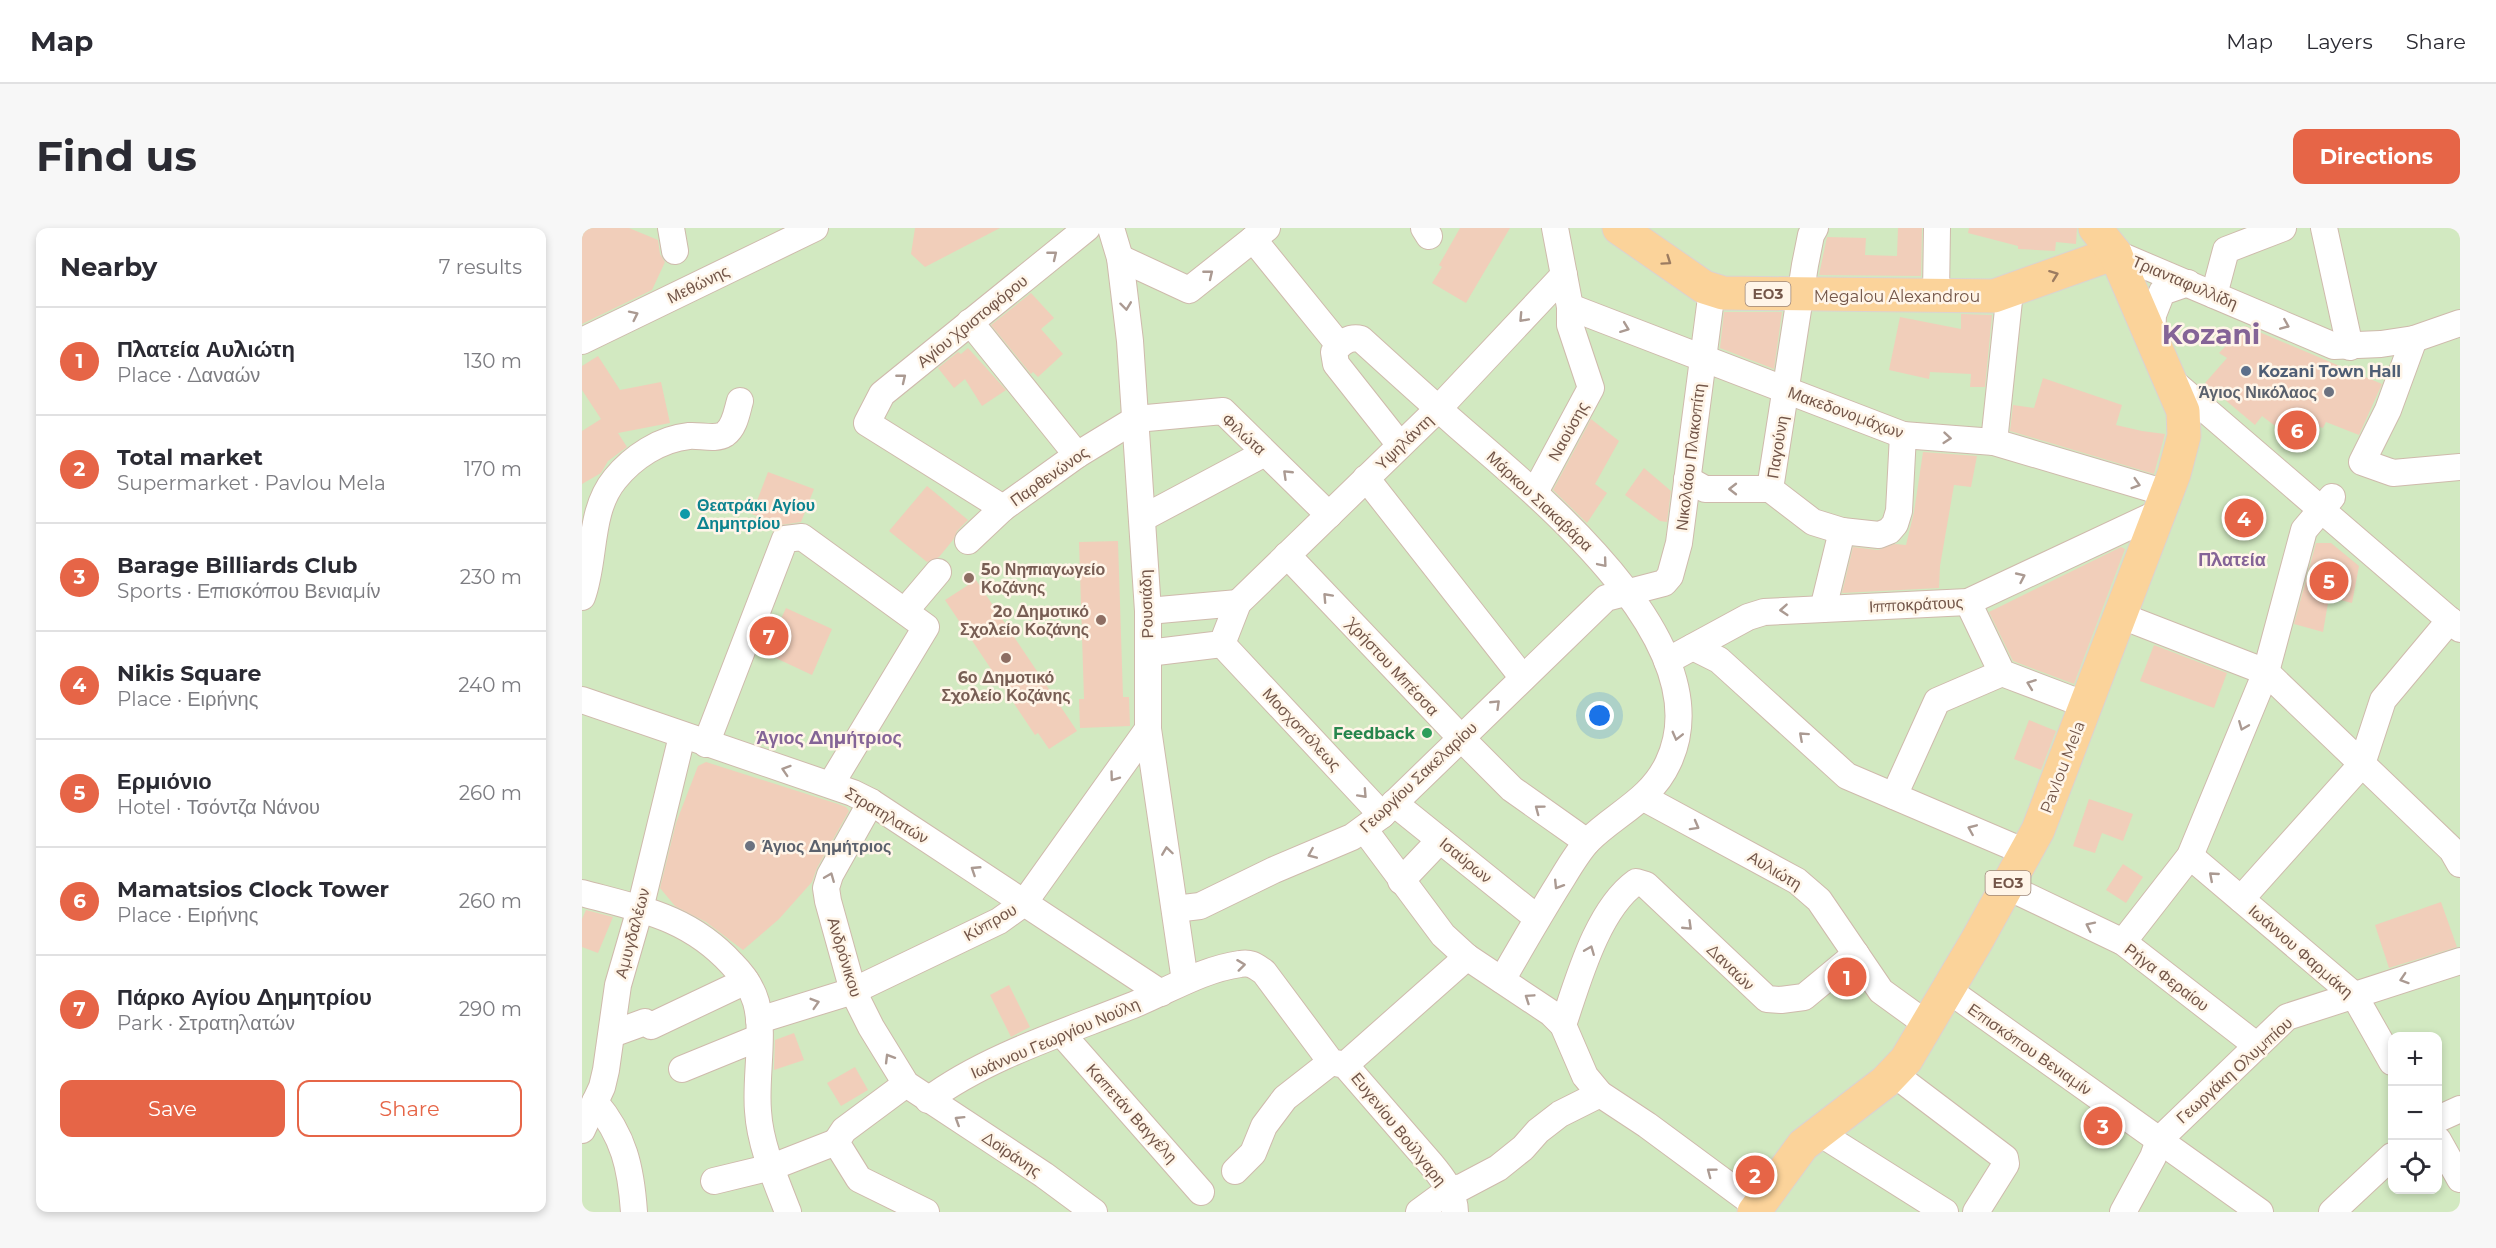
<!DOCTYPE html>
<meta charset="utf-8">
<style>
:root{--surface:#fff;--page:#f7f7f7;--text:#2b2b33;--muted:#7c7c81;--line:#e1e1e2;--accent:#e66547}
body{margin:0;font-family:Montserrat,sans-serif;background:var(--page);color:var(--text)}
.controls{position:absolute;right:18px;bottom:18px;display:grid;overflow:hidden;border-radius:12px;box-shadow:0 3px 9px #0003}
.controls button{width:54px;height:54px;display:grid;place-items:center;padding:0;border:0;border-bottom:2px solid var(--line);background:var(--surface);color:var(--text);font:30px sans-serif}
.you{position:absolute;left:1018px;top:488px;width:21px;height:21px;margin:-15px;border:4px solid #fff;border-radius:50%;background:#1a73e8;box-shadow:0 0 0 9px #1a73e833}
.badge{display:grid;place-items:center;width:39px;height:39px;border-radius:50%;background:var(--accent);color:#fff;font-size:20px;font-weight:700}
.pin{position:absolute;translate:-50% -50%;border:3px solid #fff;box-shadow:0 2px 6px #0006}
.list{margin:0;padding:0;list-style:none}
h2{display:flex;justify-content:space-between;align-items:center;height:78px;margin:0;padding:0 24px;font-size:26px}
h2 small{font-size:20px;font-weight:400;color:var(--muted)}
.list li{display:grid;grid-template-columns:39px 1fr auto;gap:18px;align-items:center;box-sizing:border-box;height:108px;padding:0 24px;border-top:2px solid var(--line)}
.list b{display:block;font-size:22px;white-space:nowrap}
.list p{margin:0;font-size:20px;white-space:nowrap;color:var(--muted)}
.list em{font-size:20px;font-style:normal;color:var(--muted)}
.actions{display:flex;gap:12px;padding:18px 24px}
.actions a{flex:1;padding:14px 0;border:2px solid var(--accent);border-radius:12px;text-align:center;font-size:21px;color:var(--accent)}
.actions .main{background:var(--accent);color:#fff}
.icon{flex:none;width:33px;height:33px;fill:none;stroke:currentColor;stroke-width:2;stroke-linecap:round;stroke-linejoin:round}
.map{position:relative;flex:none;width:1878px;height:984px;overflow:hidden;border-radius:12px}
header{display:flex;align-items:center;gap:36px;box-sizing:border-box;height:84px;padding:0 30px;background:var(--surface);border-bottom:2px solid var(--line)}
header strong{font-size:28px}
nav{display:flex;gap:33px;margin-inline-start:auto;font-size:21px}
.intro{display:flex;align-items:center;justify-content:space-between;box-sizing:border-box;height:144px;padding:0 36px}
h1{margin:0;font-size:42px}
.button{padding:15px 27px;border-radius:12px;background:var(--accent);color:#fff;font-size:21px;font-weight:700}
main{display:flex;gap:36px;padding:0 36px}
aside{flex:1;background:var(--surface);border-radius:12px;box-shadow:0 3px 9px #0003}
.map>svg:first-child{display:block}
</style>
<header>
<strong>Map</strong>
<nav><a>Map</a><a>Layers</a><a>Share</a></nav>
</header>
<div class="intro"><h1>Find us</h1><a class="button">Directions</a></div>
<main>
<aside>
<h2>Nearby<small>7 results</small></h2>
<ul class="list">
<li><span class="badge">1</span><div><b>Πλατεία Αυλιώτη</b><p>Place · Δαναών</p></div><em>130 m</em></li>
<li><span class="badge">2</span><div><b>Total market</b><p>Supermarket · Pavlou Mela</p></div><em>170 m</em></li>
<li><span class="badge">3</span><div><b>Barage Billiards Club</b><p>Sports · Επισκόπου Βενιαμίν</p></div><em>230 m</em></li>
<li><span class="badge">4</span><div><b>Nikis Square</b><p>Place · Ειρήνης</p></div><em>240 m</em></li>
<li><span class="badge">5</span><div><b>Ερμιόνιο</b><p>Hotel · Τσόντζα Νάνου</p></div><em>260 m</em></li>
<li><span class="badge">6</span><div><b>Mamatsios Clock Tower</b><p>Place · Ειρήνης</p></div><em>260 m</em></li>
<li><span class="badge">7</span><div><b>Πάρκο Αγίου Δημητρίου</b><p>Park · Στρατηλατών</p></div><em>290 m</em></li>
</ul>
<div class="actions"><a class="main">Save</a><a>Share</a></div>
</aside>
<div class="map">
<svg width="1878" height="984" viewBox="0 0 1878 984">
<rect width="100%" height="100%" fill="#fcf1e2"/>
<path fill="#d2e9c1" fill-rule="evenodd" d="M0 0H1878V984H0ZM1810 808H1856V962H1810Z"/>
<g fill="#f1ceba">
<path d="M0 0H47L76 12 78 26 83 34 70 62 0 96Z"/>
<path d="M333 0H418L343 39 329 26Z"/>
<path d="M878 0H928L884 75 850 55 860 39 857 37Z"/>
<path d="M1316 0H1340L1339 48 1237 47 1245 9 1284 10 1283 27 1315 28Z"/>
<path d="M1387 0H1495L1494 16 1474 14 1473 23 1436 21V18L1386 5Z"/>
<path d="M449 65 472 90 459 101 481 126 456 149 451 144 449 146 409 97Z"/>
<path d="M1142 84H1200L1192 141 1138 120Z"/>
<path d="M1379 86 1410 87 1403 159H1388L1389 146 1348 144 1347 151 1307 142 1318 89 1379 101Z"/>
<path d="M1663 98 1800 156 1777 207 1744 194 1741 200 1732 197 1717 216 1680 188 1673 197 1623 155 1645 130 1637 125Z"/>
<path d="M386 120 424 162 400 178 383 151 372 160 356 140 376 124 379 126Z"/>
<path d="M16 128 38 162 79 154 88 195 36 205 45 219 26 233 19 245 0 256V203L19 191 0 162V138Z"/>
<path d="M1461 150 1540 177 1534 197 1560 203 1583 206 1572 246 1428 203 1431 177 1452 180Z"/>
<path d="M1009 191 1037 213 1013 256 1025 265 1005 295 971 262Z"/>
<path d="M1341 224 1395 228 1389 259 1372 257 1358 338 1357 360 1260 365 1271 319 1296 322 1313 316 1324 317 1332 284Z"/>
<path d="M1062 240 1089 263 1085 294 1078 293 1043 267Z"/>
<path d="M186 244 232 261 219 294 199 297 170 286Z"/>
<path d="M345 258 386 292 375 303 371 312 357 329 345 334 307 303Z"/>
<path d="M536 313 541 469H547L548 498 498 500 497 471H502L497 314Z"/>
<path d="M1734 315H1749L1777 338 1770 375 1747 369 1741 404 1712 396Z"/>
<path d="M1539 319 1543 321 1492 456 1431 433 1407 384Z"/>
<path d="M394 352 495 503 467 521 456 505 453 507 363 372Z"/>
<path d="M204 380 250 401 230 447 183 425Z"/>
<path d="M1572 417 1645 445 1632 480 1558 453Z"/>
<path d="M1447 492 1474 503 1459 542 1432 531Z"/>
<path d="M124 534 256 576 264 579 267 583 235 640 230 654 197 691 161 722 124 694 93 678 78 660 94 595 116 538Z"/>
<path d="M1507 571 1551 586 1541 613 1520 605 1513 625 1491 618Z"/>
<path d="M1541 636 1561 649 1544 675 1524 662Z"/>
<path d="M1859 674 1875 719 1807 740 1793 697Z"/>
<path d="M4 682 31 689 16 725 0 719V691Z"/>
<path d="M427 757 448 799 429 809 408 767Z"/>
<path d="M212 805 222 832 192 842 193 812Z"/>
<path d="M273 839 286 862 259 878 245 855Z"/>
</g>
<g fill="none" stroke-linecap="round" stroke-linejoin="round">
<g stroke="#cfbaac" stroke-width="28">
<g id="minor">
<path d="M89 0 93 23"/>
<path d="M529 0 538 30 548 113 566 383V501L603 753"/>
<path d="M842 0 847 8"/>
<path d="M1742 0 1768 119"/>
<path d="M671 11 757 117"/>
<path d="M1533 25 1752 118 1799 116 1832 111 1878 95"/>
<path d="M538 30 607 62 685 0"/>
<path d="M1354 67 1355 0"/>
<path d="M1632 67 1644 22 1701 0"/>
<path d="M988 79 1321 207 1412 214 1584 265"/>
<path d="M388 94 495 227"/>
<path d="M1570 110 1571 87 1580 64 1606 55"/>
<path d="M1832 111 1806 182 1780 234 1811 245 1878 239"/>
<path d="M0 113 233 0"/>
<path d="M1590 153 1878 401"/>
<path d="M1412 214 1428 63"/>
<path d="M818 217 754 136 752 124C758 115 768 108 779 111 812 141 844 170 877 199 955 267 1143 416 1086 535 1069 572 1033 586 1006 613 995 625 986 641 978 654 958 686 939 719 920 752"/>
<path d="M784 250 941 450"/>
<path d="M1105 251 1123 261H1188L1231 294 1260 303 1297 307 1307 303 1313 296 1317 283 1321 207"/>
<path d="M1188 261 1223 37 1229 7 1233 0"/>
<path d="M953 264 1009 160 988 97V79L973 0"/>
<path d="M421 280 285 195 300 166 505 0"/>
<path d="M561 290 683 225"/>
<path d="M386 313 421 280 495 227 554 191 641 183 747 287"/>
<path d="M705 327 879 510 930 561 1005 614"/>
<path d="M0 369C14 331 6 284 33 251 51 229 78 211 107 208 118 207 134 212 143 206 153 199 155 183 158 173"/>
<path d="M1386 374 1420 445 1504 477"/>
<path d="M1241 381 1260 303"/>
<path d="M323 383 356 344"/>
<path d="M566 383 656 375"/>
<path d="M1537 387 1684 444 1870 622 1878 636"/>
<path d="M640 416 800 587"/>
<path d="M1111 419 1137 432 1265 548 1443 624"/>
<path d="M566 425 640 416 656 375 856 181 982 47"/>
<path d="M1085 433 1166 389 1182 384 1386 374 1576 285"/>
<path d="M0 472 271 565 289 574 579 765"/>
<path d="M124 516 203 311 220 309 344 399 249 556"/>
<path d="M1312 568 1355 473 1420 445"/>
<path d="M1062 570 1215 653 1237 672 1299 763 1346 797"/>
<path d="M289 574 248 647 244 660 246 673 271 763 289 799 324 856 462 947 512 984"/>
<path d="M812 575 955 690"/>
<path d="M782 601 861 707 885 729 969 785 981 797 1003 848 1018 866 1065 897 1176 979"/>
<path d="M1608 628 1772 767 1810 834"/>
<path d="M819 653 858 612"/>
<path d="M1424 658 1541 714 1674 817"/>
<path d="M0 665C59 681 107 689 150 736 160 746 170 760 174 774 183 805 173 850 176 883 178 917 194 953 206 984"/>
<path d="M1659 671 1780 536 1801 472 1868 392"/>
<path d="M593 681 618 678 692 642 770 609 800 587 1024 370 1082 355 1088 348 1097 315 1130 62"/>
<path d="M1541 714 1608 628 1684 444 1722 302 1750 269"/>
<path d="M1365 761 1678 984"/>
<path d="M177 792 271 763 417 693 442 675 566 501"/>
<path d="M981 797C996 753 1015 682 1054 654L1064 657 1185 771 1199 772 1222 769 1274 726"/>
<path d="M30 806 63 794 69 798 164 753"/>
<path d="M480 806 619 964"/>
<path d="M763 837 885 729"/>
<path d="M100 841 176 810"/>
<path d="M1312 846 1423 930 1424 936 1394 984"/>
<path d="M324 856 262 902 254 914 277 951 344 984"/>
<path d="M346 872C405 828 487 803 556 775 589 761 622 741 658 736 669 734 673 738 682 744L749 834 763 837 849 936C860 949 873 966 873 984"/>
<path d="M13 874C42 908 49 940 52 984"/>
<path d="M1856 891 1878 881"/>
<path d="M0 902 20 859 24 842 36 757 58 681 100 508"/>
<path d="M1236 904 1363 984"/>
<path d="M1856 912 1878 951"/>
<path d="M653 943 671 925 682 898 703 870 749 834"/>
<path d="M132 953 190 939 254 914"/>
<path d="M837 984 867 962 880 959 916 940 941 920 956 903 978 886 1018 866"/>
<path d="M1541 984 1571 929 1577 912 1705 789 1878 733"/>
<path d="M1750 984 1810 928"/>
</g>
</g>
<g stroke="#dbd3d0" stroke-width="35">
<g id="major">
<path d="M1037 0 1122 59 1141 65 1412 68 1533 25"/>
<path d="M1172 984 1221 917 1303 854 1324 832 1394 714 1456 602 1592 246 1602 208 1601 183 1533 25 1513 0"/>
</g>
</g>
<use href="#minor" stroke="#fff" stroke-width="26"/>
<use href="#major" stroke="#fbd39a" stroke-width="33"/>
</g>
<defs><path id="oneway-chevron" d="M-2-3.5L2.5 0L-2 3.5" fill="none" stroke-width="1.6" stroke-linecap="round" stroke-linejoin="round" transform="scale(1.5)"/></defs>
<g stroke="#ab9a92">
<use href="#oneway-chevron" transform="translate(471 27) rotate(-39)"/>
<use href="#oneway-chevron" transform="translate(627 46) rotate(-39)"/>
<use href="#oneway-chevron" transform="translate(544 78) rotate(83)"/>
<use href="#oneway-chevron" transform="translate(52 87) rotate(-26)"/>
<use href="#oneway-chevron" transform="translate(941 90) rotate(133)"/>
<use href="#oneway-chevron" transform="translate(1703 97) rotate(23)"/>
<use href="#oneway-chevron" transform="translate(1043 100) rotate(21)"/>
<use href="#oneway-chevron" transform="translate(320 150) rotate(-39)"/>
<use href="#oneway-chevron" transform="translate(1365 210) rotate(5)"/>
<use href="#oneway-chevron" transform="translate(705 246) rotate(-136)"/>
<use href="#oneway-chevron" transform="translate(1554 256) rotate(17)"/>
<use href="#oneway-chevron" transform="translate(1151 261) rotate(-180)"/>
<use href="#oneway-chevron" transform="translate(1021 335) rotate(50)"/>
<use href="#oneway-chevron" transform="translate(1439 349) rotate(-25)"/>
<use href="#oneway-chevron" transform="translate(745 369) rotate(-133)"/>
<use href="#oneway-chevron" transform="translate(1202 382) rotate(176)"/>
<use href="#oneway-chevron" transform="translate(1449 456) rotate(-159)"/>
<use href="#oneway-chevron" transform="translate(914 476) rotate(-44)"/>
<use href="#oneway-chevron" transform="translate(1661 498) rotate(112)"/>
<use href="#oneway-chevron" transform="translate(1095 508) rotate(104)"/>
<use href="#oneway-chevron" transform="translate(1221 508) rotate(-138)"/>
<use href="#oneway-chevron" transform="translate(204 542) rotate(-162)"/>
<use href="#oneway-chevron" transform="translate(532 549) rotate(126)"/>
<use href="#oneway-chevron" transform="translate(781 566) rotate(47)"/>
<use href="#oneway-chevron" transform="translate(957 581) rotate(-143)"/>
<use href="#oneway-chevron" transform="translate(1113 598) rotate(29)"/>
<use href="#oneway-chevron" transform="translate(1390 601) rotate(-157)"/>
<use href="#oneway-chevron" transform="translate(585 623) rotate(-98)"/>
<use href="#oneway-chevron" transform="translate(730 626) rotate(157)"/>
<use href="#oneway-chevron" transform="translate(393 642) rotate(-147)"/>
<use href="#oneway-chevron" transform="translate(1631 648) rotate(-139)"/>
<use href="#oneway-chevron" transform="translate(248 649) rotate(-68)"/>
<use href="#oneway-chevron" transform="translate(976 657) rotate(122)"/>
<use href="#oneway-chevron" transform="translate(1106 698) rotate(44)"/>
<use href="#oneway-chevron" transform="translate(1508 698) rotate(-154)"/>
<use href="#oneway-chevron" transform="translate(1008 722) rotate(-68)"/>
<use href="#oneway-chevron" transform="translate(659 737) rotate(-7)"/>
<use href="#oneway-chevron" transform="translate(1822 751) rotate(162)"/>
<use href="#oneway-chevron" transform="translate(947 770) rotate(-146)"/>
<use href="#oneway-chevron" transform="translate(233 775) rotate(-17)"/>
<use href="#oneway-chevron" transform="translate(307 830) rotate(-121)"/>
<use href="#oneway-chevron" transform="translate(377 892) rotate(-148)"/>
<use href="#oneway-chevron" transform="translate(1129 944) rotate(-143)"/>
</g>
<g stroke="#9c7c61">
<use href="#oneway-chevron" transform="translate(1085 33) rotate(35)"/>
<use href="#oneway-chevron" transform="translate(1472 47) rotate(-21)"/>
</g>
<circle fill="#5c6f8a" stroke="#fff5e8" stroke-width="2" cx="1664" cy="143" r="6"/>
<g fill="#6b7280" stroke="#fff5e8" stroke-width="2">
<circle cx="1747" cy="164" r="6"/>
<circle cx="168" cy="618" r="6"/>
</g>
<circle fill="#0f9aa8" stroke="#fff5e8" stroke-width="2" cx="103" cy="286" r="6"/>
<g fill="#8d6e63" stroke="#fff5e8" stroke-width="2">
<circle cx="387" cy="350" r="6"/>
<circle cx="519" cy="392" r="6"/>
<circle cx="424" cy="430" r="6"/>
</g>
<circle fill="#2e9e5b" stroke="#fff5e8" stroke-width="2" cx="845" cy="505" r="6"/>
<g text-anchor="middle" stroke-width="5" stroke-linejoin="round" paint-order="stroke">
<g fill="#fff5e8" stroke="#9d8679" stroke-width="1.5">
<rect x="1163.5" y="54" width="45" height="24" rx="4.5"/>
<rect x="1403.5" y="643" width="45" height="24" rx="4.5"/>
</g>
<g font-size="15" font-weight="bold" fill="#735649">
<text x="1186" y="71">ΕΟ3</text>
<text x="1426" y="660">ΕΟ3</text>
</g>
<g font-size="16" fill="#735649" stroke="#fff5e8">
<text transform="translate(1603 54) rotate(23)" y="6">Τριανταφυλλίδη</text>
<text transform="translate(116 56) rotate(-26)" y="6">Μεθώνης</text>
<text x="1315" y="74">Megalou Alexandrou</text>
<text transform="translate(390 93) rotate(-39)" y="6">Αγίου Χριστοφόρου</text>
<text transform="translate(1264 184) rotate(20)" y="6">Μακεδονομάχων</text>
<text transform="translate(986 203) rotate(-61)" y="6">Ναούσης</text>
<text transform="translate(662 206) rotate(42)" y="6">Φιλώτα</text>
<text transform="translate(822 214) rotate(-44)" y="6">Υψηλάντη</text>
<text transform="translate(1195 219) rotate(-81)" y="6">Παγούνη</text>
<text transform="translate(1108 229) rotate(-83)" y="6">Νικολάου Πλακοπίτη</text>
<text transform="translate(467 248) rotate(-35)" y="6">Παρθενώνος</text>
<text transform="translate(958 273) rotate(43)" y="6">Μάρκου Σιακαβάρα</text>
<text transform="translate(564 376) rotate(-92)" y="6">Ρουσιάδη</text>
<text transform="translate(1334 376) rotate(-3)" y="6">Ιπποκράτους</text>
<text transform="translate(811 439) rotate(47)" y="6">Χρήστου Μπέσσα</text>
<text transform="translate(720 501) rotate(47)" y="6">Μοσχοπόλεως</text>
<text transform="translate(1480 539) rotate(-69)" y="6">Pavlou Mela</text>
<text transform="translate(836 549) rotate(-43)" y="6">Γεωργίου Σακελαρίου</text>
<text transform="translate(305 587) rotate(31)" y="6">Στρατηλατών</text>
<text transform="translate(884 632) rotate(39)" y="6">Ισαύρων</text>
<text transform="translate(1193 642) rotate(31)" y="6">Αυλιώτη</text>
<text transform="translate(408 694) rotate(-30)" y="6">Κύπρου</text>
<text transform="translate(50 705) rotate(-75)" y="6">Αμυγδαλέων</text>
<text transform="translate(1719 723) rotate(41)" y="6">Ιωάννου Φαρμάκη</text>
<text transform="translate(263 729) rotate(73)" y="6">Ανδρόνικου</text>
<text transform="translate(1149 739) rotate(44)" y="6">Δαναών</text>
<text transform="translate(1585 749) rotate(37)" y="6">Ρήγα Φεραίου</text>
<text transform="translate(473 810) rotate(-23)" y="6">Ιωάννου Γεωργίου Νούλη</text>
<text transform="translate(1448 821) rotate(35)" y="6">Επισκόπου Βενιαμίν</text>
<text transform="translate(1652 842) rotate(-42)" y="6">Γεωργάκη Ολυμπίου</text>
<text transform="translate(550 885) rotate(48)" y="6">Καπετάν Βαγγέλη</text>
<text transform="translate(817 901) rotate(51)" y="6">Ευγενίου Βούλγαρη</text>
<text transform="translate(430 926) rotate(34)" y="6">Δοϊράνης</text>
</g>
<g font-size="16" font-weight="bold" fill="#4e5e75" stroke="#fff5e8" text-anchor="start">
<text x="1676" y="149">Kozani Town Hall</text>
</g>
<g font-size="16" font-weight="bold" fill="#5b616d" stroke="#fff5e8" text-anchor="end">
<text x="1735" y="170">Άγιος Νικόλαος</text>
<text x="180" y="624" text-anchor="start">Άγιος Δημήτριος</text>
</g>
<g font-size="16" font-weight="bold" fill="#0d838f" stroke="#fff5e8" text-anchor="start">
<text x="115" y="283">Θεατράκι Αγίου<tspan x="115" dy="18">Δημητρίου</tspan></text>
</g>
<g font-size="16" font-weight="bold" fill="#785e54" stroke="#fff5e8" text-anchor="start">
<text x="399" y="347">5ο Νηπιαγωγείο<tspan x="399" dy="18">Κοζάνης</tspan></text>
<text x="507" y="389" text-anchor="end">2ο Δημοτικό<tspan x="507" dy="18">Σχολείο Κοζάνης</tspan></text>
<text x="424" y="455" text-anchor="middle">6ο Δημοτικό<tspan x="424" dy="18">Σχολείο Κοζάνης</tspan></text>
</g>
<g font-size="16" font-weight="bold" fill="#27864d" stroke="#fff5e8" text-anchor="end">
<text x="833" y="511">Feedback</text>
</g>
<g font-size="18" font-weight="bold" fill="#846497" stroke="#fff5e8">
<text x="1650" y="338">Πλατεία</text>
<text x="247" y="516">Άγιος Δημήτριος</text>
</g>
<g font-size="28" font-weight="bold" fill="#846497" stroke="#fff5e8">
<text x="1629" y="116">Kozani</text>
</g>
</g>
</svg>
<div class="controls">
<button>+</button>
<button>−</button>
<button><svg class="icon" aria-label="locate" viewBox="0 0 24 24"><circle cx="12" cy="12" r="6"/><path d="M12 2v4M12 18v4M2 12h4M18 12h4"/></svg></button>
</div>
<div class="you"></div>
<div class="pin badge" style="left:1265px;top:749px">1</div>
<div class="pin badge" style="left:1173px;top:947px">2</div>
<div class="pin badge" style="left:1521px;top:898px">3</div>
<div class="pin badge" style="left:1662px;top:290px">4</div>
<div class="pin badge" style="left:1747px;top:353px">5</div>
<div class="pin badge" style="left:1715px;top:202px">6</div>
<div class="pin badge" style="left:187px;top:408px">7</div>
</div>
</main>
